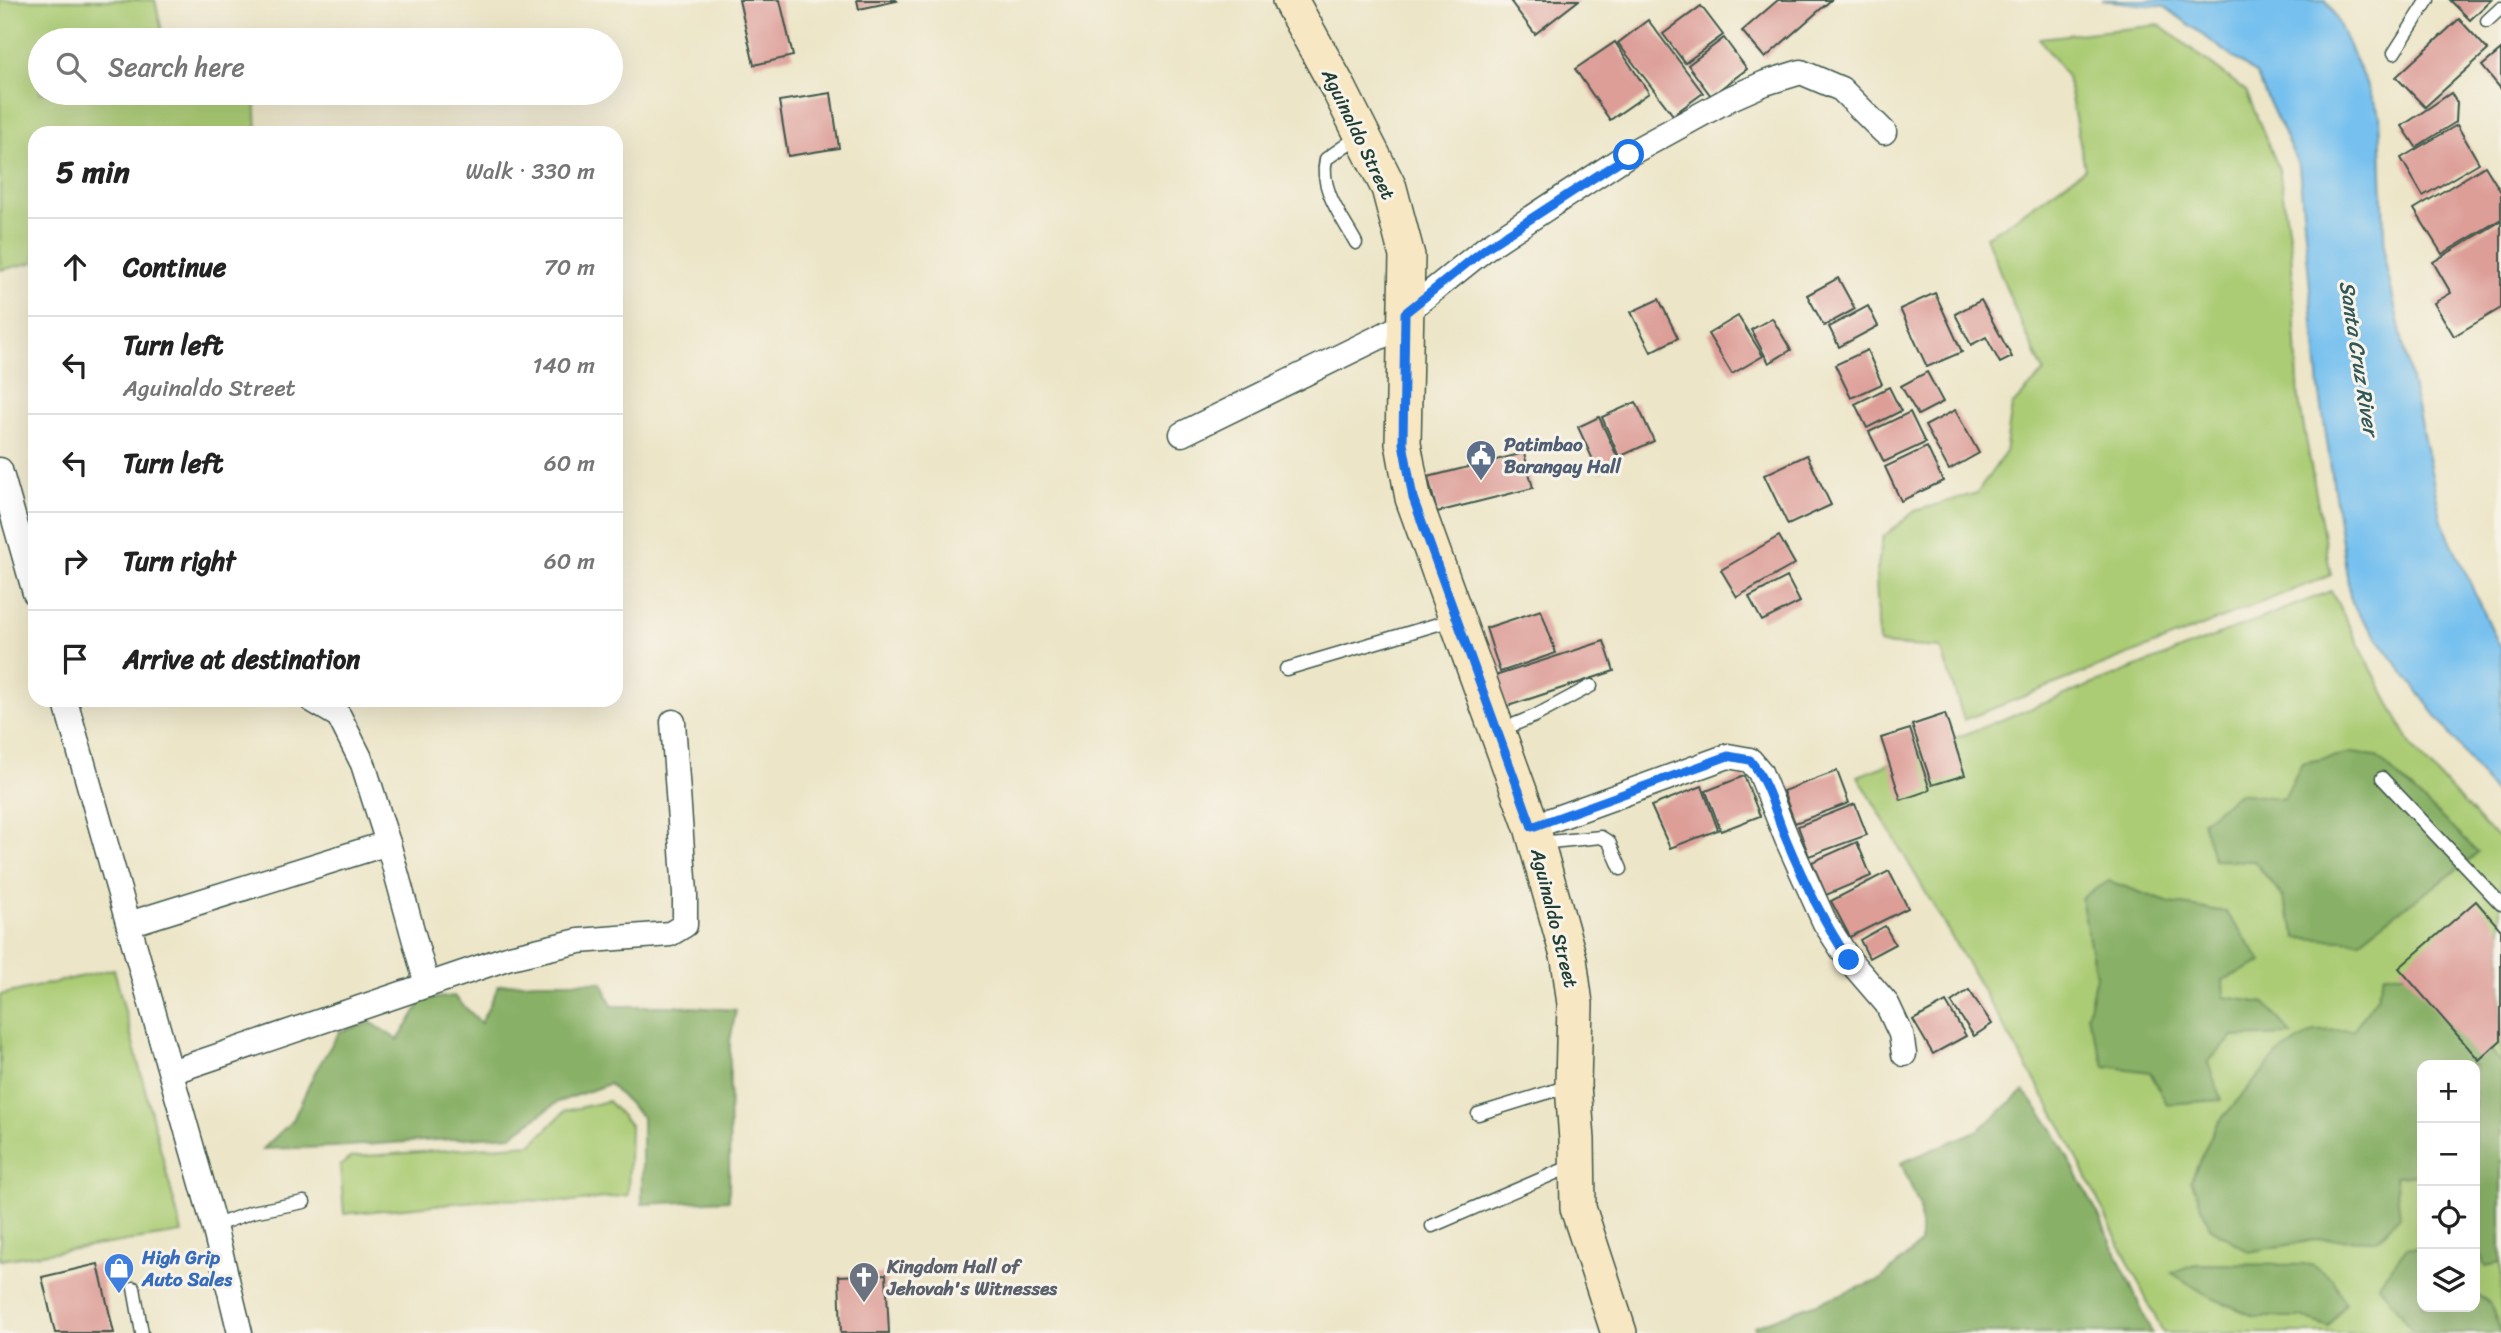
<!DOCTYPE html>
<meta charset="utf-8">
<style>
:root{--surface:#fff;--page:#f6f6f6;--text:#222;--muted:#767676;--line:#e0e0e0}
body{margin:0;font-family:Sriracha,sans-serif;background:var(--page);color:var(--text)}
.controls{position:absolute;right:21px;bottom:21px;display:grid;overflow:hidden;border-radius:14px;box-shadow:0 7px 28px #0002}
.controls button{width:63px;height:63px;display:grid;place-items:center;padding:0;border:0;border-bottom:2px solid var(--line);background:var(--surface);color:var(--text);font:35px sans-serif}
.stop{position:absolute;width:21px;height:21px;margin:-16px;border:5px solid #1a73e8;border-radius:50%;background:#fff}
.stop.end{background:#1a73e8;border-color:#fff;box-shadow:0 2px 7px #0008}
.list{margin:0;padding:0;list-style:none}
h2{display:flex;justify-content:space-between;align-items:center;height:91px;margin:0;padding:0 28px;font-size:30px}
h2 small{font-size:23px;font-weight:400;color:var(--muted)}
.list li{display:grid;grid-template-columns:46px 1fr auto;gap:21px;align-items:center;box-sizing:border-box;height:98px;padding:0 28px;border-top:2px solid var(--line)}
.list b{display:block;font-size:26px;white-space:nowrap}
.list p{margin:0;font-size:23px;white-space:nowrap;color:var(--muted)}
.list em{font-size:23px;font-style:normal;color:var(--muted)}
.icon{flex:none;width:38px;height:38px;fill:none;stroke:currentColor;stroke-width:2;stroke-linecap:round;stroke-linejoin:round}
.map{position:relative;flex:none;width:2501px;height:1333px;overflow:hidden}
.search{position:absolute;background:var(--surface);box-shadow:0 7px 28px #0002;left:28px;top:28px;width:595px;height:77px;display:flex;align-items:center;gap:18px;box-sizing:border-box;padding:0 24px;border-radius:38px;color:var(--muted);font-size:26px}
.panel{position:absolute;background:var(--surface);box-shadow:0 7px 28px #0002;left:28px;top:126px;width:595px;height:581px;border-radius:21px}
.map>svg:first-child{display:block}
</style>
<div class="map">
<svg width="2501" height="1333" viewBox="0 0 2501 1333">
<rect width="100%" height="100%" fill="#f7f3e8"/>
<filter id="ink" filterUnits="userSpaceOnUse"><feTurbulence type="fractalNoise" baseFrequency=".0143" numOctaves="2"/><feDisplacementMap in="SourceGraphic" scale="14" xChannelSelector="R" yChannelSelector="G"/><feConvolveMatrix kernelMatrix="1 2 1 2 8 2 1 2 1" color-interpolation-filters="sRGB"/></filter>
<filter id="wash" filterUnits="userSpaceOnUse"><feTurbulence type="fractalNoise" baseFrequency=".00686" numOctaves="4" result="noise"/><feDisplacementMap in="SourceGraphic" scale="28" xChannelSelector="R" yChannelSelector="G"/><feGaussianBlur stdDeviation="1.57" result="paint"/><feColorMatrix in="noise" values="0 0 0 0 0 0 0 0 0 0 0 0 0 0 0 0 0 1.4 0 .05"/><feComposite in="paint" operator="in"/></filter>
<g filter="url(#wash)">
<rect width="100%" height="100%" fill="#ece5c7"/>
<g fill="#abcc74" stroke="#658454" stroke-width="2" fill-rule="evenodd">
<path d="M0 0H155L164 40H40V93H255L257 133H35V262L0 270Z"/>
<path d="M2160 25 2246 91 2279 169 2291 248 2299 401 2331 575 1964 720 1941 648 1879 644 1876 577 1883 537 1915 511 1977 493 2005 453 2012 406 2044 372 2015 310 1986 236 2004 226 2085 169 2067 77 2039 38Z"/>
<path d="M2331 591 2412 747 2485 827 2501 839V1333H2163L2062 1127 1858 776ZM2422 1065H2475V1307H2422Z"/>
<path d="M114 969 182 1233 0 1260V995Z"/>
<path d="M608 1101 630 1125 628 1195 573 1202 496 1199 344 1214 340 1166 351 1157 532 1144 565 1111Z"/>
</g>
<g fill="#88b066" stroke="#54764d" stroke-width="2">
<path d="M2351 753 2376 756 2478 852C2441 886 2398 908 2360 941L2297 938 2282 896 2254 861 2214 860 2202 821 2239 793 2284 799 2302 763Z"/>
<path d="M2109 881 2170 903 2226 912 2262 962 2223 980 2224 997 2265 1003 2292 1035 2233 1037 2208 1062 2221 1100 2167 1104 2150 1072 2105 1066 2087 1016 2096 976 2081 898Z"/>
<path d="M2384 974H2420L2472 1027 2501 1063V1263L2485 1266 2475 1241V1065H2422V1174L2395 1176 2400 1216 2377 1240 2320 1239 2249 1252 2210 1227 2191 1180 2216 1125 2278 1054 2315 1031 2353 1030 2377 997Z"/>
<path d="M536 982H602L612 1006H675L736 1010 730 1041 729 1200 642 1204V1117L609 1084 558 1102 512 1135 333 1147 263 1149 293 1120 315 1072 340 1031 372 1023 398 1040 423 1000 454 996 481 1023 499 985Z"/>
<path d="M2024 1091 2051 1126 2101 1220 2152 1333H1757L1754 1326 1880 1280 1920 1244V1207L1901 1163 1979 1130Z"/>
<path d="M2407 1247 2422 1248V1307H2475V1293L2490 1303 2501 1333H2414L2379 1284Z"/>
<path d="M2199 1264 2312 1265 2333 1279 2345 1303 2329 1327 2302 1317H2256L2212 1298 2172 1273Z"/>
</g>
<path fill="#75c0ef" stroke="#4a7e92" stroke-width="2" d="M2102 0H2326L2333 11 2380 115 2385 261 2442 522 2501 649V802L2351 603 2319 388 2299 166 2256 74 2165 7Z"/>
<g id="blocks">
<g fill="#dd9e98">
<path d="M739 0H780L793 56 754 65Z"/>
<path d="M857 0H896L897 1 859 9Z"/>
<path d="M1514 0H1579L1535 34 1511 2Z"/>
<path d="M1778 0H1831L1765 58 1742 31Z"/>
<path d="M2450 0H2491L2470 20Z"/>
<path d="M1701 6 1723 35 1685 63 1663 34Z"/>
<path d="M2459 19 2488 50 2425 107 2396 77Z"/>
<path d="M1648 20 1703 93 1673 115 1618 43Z"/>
<path d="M1724 38 1747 69 1711 96 1688 65Z"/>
<path d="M1615 42 1649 93 1610 120 1575 69Z"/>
<path d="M2501 50V89L2482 66Z"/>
<path d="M831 93 839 148 788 156 779 101Z"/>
<path d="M2451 93 2457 103 2456 122 2416 147 2402 126Z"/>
<path d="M2457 125 2479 163 2423 196 2401 158Z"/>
<path d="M2485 166 2501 192V219L2442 254 2414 209Z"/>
<path d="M2501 221V308L2454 336 2434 303 2451 293 2433 262Z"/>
<path d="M1838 278 1855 309 1824 326 1807 295Z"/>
<path d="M1935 293 1962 352 1927 367 1900 309Z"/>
<path d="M1659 299 1678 338 1651 352 1631 312Z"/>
<path d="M1981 300 2012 357 2000 363 1986 337 1971 345 1955 314Z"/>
<path d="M1868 306 1878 326 1839 347 1829 327Z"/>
<path d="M1738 316 1763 356 1732 374 1708 334Z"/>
<path d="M1772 318 1791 350 1769 363 1751 330Z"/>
<path d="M1867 350 1882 384 1851 398 1835 365Z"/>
<path d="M1927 372 1943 402 1918 415 1901 386Z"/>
<path d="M1889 387 1901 411 1867 428 1855 404Z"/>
<path d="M1636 402 1654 441 1619 457 1602 417Z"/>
<path d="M1955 410 1979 453 1949 470 1925 426Z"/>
<path d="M1910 412 1925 443 1884 462 1869 432Z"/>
<path d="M1599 417 1620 463 1599 473 1578 427Z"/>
<path d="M1927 447 1943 481 1901 501 1885 467Z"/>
<path d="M1524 453 1533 488 1437 512 1428 477Z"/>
<path d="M1807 455 1831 505 1788 525 1764 475Z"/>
<path d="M1779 536 1795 564 1737 597 1721 570Z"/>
<path d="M1787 577 1800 602 1762 621 1749 597Z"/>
<path d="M1541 610 1556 653 1500 672 1486 628Z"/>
<path d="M1604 641 1614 671 1505 707 1495 676Z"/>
<path d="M1945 714 1965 775 1932 785 1912 725Z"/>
<path d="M1910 729 1930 790 1901 800 1881 738Z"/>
<path d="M1837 771 1849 803 1795 823 1783 791Z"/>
<path d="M1744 776 1760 816 1721 831 1706 791Z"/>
<path d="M1702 786 1718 830 1670 848 1651 806Z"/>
<path d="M1855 804 1867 835 1809 856 1798 826Z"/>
<path d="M1857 842 1871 876 1826 895 1812 862Z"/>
<path d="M1889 871 1908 908 1850 937 1831 901Z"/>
<path d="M2476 901 2501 930V1040L2479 1060 2399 968Z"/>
<path d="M1885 926 1895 944 1869 958 1860 940Z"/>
<path d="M1969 990 1992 1024 1974 1036 1951 1002Z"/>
<path d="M1946 1002 1966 1036 1933 1054 1913 1020Z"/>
<path d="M98 1264 114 1333H55L42 1277Z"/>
<path d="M886 1274 889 1333H841L839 1276Z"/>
</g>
</g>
</g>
<g filter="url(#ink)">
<use href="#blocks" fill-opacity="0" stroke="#3e564a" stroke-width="2"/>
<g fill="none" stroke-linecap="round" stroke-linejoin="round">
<g stroke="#3e564a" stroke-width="15">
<g id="lane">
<path d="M2487 21 2501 8"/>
<path d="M2394 53 2428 0"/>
<path d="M1356 243C1342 217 1319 189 1326 159L1359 136"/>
<path d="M1286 669 1455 619"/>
<path d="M1498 731 1535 716 1591 686"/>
<path d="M2382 778 2501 904"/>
<path d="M1540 843 1601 837 1609 842 1621 869"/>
<path d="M1478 1114 1569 1086"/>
<path d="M214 1226 252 1212 304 1202"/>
<path d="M1432 1226 1574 1165"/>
<path d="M134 1288 142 1333"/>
</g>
</g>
<g stroke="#3e564a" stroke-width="27">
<g id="street">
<path d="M1405 313 1486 248 1629 154 1731 98 1765 83 1801 72 1841 89 1884 132"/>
<path d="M1182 434 1404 325"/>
<path d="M0 470 35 593"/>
<path d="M65 700 214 1226 240 1333"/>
<path d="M312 700 339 716 363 764 388 843 427 985"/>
<path d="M1532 827 1728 756 1750 760 1760 772 1787 839 1825 923 1849 960 1887 1004 1901 1034 1904 1054"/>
<path d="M129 924 388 843"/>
<path d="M171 1072 510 957 579 941 670 934 685 925V893L673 722"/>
</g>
</g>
<g stroke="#3e564a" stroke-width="38">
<path id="secondary" d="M1290 0 1339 89 1389 188 1407 256 1403 443 1413 498 1532 827 1569 959 1575 1004 1573 1085 1577 1140 1578 1208 1619 1333"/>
</g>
<use href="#lane" stroke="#fff" stroke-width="12"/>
<use href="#street" stroke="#fff" stroke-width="24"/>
<use href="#secondary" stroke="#f8e7c3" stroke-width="35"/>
</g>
</g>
<g fill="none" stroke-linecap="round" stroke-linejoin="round" filter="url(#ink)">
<path stroke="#1a73e8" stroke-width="9" d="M1629 155 1486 248 1405 313 1403 443 1413 498 1532 827 1728 756 1750 760C1768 782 1775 812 1786 839 1804 882 1823 921 1849 960"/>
</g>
<defs>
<g id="civic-pin" transform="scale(1.575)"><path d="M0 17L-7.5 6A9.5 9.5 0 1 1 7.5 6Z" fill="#5c6f8a" stroke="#f7f3e8"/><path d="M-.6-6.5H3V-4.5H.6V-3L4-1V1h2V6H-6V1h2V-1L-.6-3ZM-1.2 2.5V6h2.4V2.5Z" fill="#fff"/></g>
<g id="shop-pin" transform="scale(1.575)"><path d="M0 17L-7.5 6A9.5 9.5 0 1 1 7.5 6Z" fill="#3f7fe0" stroke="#f7f3e8"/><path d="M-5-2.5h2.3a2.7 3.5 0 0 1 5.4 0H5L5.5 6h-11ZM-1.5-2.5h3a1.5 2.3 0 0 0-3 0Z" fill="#fff"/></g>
<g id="church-pin" transform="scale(1.575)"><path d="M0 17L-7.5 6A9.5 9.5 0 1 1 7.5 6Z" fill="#6b7280" stroke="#f7f3e8"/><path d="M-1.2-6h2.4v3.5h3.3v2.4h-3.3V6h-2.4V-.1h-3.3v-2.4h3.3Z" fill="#fff"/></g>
</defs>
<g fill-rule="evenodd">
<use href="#civic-pin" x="1481" y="455"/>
<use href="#shop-pin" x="119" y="1268"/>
<use href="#church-pin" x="864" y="1277"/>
</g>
<g text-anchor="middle" stroke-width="6" stroke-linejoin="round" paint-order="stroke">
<g font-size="19" fill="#1f3d34" stroke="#f7f3e8">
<text transform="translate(1359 134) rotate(64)" y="7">Aguinaldo Street</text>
<text transform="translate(1555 918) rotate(76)" y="7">Aguinaldo Street</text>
</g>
<g font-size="19" font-weight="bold" fill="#4e5e75" stroke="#f7f3e8" text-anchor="start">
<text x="1504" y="451">Patimbao<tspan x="1504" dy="22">Barangay Hall</tspan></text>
</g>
<g font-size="19" font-weight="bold" fill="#366cbe" stroke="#f7f3e8" text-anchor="start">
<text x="142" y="1264">High Grip<tspan x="142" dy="22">Auto Sales</tspan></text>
</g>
<g font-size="19" font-weight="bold" fill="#5b616d" stroke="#f7f3e8" text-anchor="start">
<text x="887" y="1273">Kingdom Hall of<tspan x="887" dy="22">Jehovah's Witnesses</tspan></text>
</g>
<g font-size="21" font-style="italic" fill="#305759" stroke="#f7f3e8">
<text transform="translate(2359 358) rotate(81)" y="7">Santa Cruz River</text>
</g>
</g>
</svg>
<div class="controls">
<button>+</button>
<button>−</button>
<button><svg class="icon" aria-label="locate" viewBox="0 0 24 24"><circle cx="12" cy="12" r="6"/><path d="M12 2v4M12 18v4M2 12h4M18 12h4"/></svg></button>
<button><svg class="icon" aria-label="layers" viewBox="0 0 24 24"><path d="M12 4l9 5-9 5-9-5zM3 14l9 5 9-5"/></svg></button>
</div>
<div class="stop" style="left:1629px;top:155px"></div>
<div class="stop end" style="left:1849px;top:960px"></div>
<div class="search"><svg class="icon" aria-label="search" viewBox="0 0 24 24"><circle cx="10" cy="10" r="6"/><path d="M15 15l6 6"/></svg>Search here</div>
<section class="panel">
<h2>5 min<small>Walk · 330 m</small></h2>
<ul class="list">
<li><svg class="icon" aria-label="ahead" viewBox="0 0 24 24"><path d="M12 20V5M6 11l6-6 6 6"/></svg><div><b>Continue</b></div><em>70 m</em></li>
<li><svg class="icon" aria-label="left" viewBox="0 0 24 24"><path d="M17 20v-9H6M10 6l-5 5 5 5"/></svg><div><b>Turn left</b><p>Aguinaldo Street</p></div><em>140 m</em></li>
<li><svg class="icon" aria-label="left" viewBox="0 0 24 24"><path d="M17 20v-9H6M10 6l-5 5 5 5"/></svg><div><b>Turn left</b></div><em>60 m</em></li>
<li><svg class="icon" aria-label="right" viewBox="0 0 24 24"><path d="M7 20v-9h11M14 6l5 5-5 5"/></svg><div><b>Turn right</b></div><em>60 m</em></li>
<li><svg class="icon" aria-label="arrive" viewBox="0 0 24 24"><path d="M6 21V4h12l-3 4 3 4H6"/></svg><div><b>Arrive at destination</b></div></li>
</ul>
</section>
</div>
